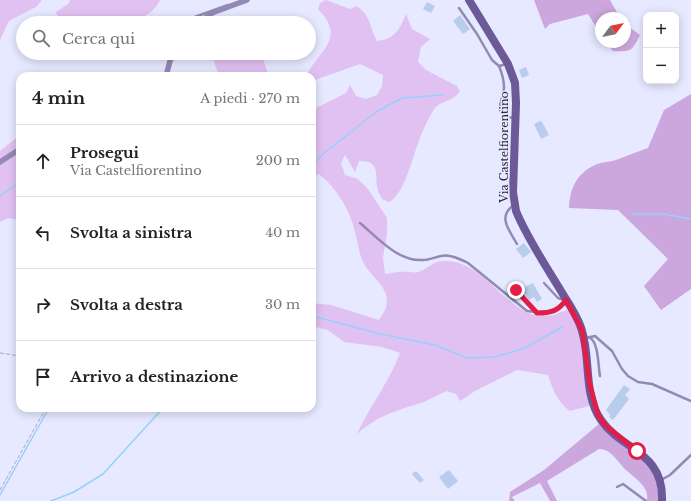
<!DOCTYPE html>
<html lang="it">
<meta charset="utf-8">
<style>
:root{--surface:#fff;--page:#f2f2f2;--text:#222;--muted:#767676;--line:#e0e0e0}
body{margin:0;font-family:"Libre Baskerville",serif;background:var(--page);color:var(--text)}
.controls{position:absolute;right:12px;top:12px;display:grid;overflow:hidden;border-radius:8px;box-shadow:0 2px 10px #0003}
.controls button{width:36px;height:36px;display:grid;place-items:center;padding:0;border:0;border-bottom:1px solid var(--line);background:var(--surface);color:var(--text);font:20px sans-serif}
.compass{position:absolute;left:595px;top:12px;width:36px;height:36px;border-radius:50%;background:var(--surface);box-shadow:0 2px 10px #0003;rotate:58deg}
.stop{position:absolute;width:12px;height:12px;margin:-9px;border:3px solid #e11d48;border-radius:50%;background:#fff}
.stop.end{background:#e11d48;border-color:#fff;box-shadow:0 1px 4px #0008}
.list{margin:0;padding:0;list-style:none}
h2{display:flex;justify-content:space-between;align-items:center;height:52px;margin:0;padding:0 16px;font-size:17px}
h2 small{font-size:13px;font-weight:400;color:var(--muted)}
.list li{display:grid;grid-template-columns:26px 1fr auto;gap:12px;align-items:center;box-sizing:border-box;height:72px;padding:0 16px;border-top:1px solid var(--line)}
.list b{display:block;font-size:15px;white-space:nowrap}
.list p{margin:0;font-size:13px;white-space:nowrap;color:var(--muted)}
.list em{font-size:13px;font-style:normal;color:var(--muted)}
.icon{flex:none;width:22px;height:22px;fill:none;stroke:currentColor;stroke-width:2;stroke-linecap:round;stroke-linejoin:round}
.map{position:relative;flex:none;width:691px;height:501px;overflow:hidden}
.search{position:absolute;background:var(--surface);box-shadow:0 2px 10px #0003;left:16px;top:16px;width:300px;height:44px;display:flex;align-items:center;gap:10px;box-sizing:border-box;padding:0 14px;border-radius:22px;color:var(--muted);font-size:15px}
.panel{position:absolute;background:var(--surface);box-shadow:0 2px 10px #0003;left:16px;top:72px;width:300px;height:340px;border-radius:12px}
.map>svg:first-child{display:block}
</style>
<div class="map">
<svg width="691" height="501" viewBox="0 0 691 501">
<rect width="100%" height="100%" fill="#e6e9ff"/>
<g fill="#e1c1f2">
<path d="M0 0H42L36 7 9 21 0 40Z"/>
<path d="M70 0H160C144 33 91 23 60 23L56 12 68 4Z"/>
<path d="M326 0 350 9 356 6C370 13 370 28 377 41 395 39 400 29 406 14L412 29 430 39 421 47 418 62 426 70 457 86 460 91C455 100 445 100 437 106 432 110 421 134 419 141 412 157 405 194 389 202L382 199C381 196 378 193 378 190 374 177 382 160 359 161L355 172 345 155 341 163 345 175 358 179 368 189 387 218V233L383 258 385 274C393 273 400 271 409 272 412 272 415 273 418 272 434 266 433 258 455 262 496 271 517 336 566 310L570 311 580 335 589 406 570 411C558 403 552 388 548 375L517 370 475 391 460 401 456 394 447 391C437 395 428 401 418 404 396 410 374 418 357 434 370 406 389 382 400 353L382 347 344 342 328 330 312 326V303L331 305 379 320C383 314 387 308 387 301 387 285 369 275 363 262 359 253 358 245 356 236 351 212 338 189 319 174L312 177V110L346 93 350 85 356 96 366 99 377 95 382 86 383 75 360 64 312 81V76H306C319 50 347 39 318 9L320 3Z"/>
<path d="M211 53H261L269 76H214L218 73Z"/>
<path d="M20 135V220L8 218 0 222V151Z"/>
</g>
<g fill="#cca7de">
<path d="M534 0H610L620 18H601V35L588 14 550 24 545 29Z"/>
<path d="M625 24 640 35C632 51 632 52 613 51L605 42H625Z"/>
<path d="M691 94V289L661 310 644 286 668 259 618 210 569 208C570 187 577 173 597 164 603 162 610 162 616 160 626 156 637 152 648 148L664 110Z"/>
<path d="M599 424 643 459 656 476 659 501H647C650 486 634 478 625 469 617 461 611 449 599 449L547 481 557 501H550L540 483 512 497 515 501H509L510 492 544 470Z"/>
</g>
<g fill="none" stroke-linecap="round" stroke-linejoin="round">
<g stroke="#97d0fc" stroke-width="1.5">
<path d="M312 166 323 154 376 112 402 98 443 95"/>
<path d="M0 196 20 182"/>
<path d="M632 214H663L691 219"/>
<path d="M312 316 381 334 435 345 467 358 495 357 525 348 562 327"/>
<path d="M0 495 49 408"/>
<path d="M51 501 74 492 103 474 163 408"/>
</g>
</g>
<g fill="#b8cceb">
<path d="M427 2 435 6 431 13 423 9Z"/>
<path d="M460 15 470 29 463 34 453 21Z"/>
<path d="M526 67 529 75 522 78 519 70Z"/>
<path d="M540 121 542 122 549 135 541 139 534 124Z"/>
<path d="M524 243 531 252 523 258 516 249Z"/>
<path d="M533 283 542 299 537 302 534 297 529 300 521 289Z"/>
<path d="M624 385 630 389 625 395 629 399 613 420 609 417 610 415 606 410Z"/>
<path d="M449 470 458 481 448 489 439 477Z"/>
<path d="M416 471 424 480 420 483 412 474Z"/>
</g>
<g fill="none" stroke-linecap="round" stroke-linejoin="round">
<g stroke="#a7aabd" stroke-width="1" stroke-dasharray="4 2" stroke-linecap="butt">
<path d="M0 353 20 356"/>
<path d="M0 490 46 408"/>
</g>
<g stroke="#9489b5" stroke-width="2.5">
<path d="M459 8 477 34 492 60 499 66 507 64"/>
<path d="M178 23 228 5"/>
<path d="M499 66C502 73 504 80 504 88 503 102 491 114 513 118"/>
<path d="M514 205C497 216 509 230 517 244"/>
<path d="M360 223C377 237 398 262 423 260 429 260 435 257 441 256 450 254 460 259 468 263L527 311 546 313 554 312 560 308 566 301"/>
<path d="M544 283 558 298 564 300"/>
<path d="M517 290 536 312"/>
<path d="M589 337C599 342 598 366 600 376"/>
<path d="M586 338 595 336 612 351 622 369 628 376 638 382 652 384 691 401"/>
<path d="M661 480 670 475 691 455"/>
<path d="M617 487 623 484 646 501"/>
</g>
<g stroke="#9489b5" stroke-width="5.5">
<path d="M199 23 212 13 247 0"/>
<path d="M166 76 170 61 174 53"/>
<path d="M0 162 20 149"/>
</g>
<path stroke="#6c5998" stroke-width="8" d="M469 0 508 64 515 83 516 103 513 192 516 211C528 240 548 269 564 296 571 307 579 319 582 331 591 359 583 394 601 420 622 451 664 451 662 501"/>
</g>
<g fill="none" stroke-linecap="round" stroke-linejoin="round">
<path stroke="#e11d48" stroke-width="5" d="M516 290 537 313C551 313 558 311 566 300L582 330 590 385 598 415 605 425 637 451"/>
</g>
<g text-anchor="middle" stroke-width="3" stroke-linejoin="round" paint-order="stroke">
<g font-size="11" fill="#272836" stroke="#e6e9ff">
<text transform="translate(504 147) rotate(-90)" y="4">Via Castelfiorentino</text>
</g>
</g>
</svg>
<div class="controls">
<button>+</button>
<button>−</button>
</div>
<svg class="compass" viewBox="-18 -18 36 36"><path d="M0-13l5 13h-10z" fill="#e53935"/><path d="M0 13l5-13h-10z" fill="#767676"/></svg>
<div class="stop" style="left:637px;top:451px"></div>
<div class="stop end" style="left:516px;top:290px"></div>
<div class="search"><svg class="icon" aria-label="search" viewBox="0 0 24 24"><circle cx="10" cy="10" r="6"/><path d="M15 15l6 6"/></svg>Cerca qui</div>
<section class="panel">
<h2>4 min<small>A piedi · 270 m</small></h2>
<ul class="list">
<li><svg class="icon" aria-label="ahead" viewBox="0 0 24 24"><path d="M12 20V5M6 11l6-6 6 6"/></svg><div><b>Prosegui</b><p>Via Castelfiorentino</p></div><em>200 m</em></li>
<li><svg class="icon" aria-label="left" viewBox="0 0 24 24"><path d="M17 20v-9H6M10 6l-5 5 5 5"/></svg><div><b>Svolta a sinistra</b></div><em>40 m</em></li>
<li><svg class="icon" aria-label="right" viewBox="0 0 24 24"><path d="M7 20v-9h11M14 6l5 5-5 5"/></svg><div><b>Svolta a destra</b></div><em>30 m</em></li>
<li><svg class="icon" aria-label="arrive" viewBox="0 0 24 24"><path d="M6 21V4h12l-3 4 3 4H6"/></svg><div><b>Arrivo a destinazione</b></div></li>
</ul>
</section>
</div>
